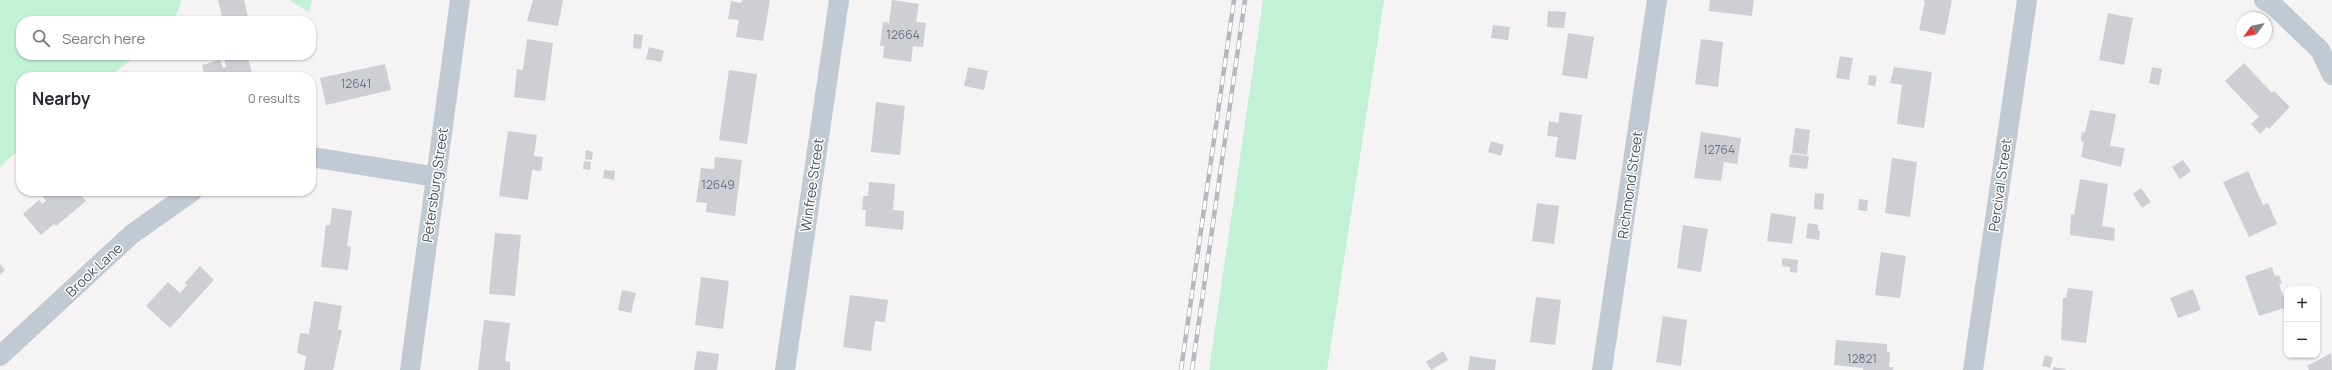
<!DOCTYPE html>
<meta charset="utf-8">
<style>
:root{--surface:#fff;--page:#f7f7f7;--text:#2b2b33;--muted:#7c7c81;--line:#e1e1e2}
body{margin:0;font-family:Manrope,sans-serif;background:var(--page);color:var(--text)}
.controls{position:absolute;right:12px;bottom:12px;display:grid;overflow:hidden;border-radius:8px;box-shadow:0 1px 3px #0004}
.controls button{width:36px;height:36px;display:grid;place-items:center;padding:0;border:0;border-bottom:1px solid var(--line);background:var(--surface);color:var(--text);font:20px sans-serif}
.compass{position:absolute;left:2236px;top:12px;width:36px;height:36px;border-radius:50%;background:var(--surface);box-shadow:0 1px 3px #0004;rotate:237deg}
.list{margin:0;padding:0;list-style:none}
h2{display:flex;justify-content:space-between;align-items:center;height:52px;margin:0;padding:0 16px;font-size:17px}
h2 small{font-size:13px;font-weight:400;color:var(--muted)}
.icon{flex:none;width:22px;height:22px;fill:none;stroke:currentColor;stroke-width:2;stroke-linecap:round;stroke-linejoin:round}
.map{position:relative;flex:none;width:2332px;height:370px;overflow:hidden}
.search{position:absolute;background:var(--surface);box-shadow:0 1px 3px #0004;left:16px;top:16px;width:300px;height:44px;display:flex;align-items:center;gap:10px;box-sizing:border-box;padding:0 14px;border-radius:16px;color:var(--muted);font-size:15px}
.panel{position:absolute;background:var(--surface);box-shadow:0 1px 3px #0004;left:16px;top:72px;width:300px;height:124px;border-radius:16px}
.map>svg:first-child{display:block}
</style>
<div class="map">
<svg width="2332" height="370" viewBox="0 0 2332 370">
<rect width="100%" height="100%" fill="#f5f3f3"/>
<g fill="#c3f1d5">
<path d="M0 0H182L174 21H21V55H138L108 77H21V148L0 167Z"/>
<path d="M289 0H312L309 12Z"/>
<path d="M1263 0H1384L1327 370H1209Z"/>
</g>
<g fill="#cdcfd5">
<path d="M218 0H244L248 17 223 21Z"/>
<path d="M533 0H563L558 26 527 21Z"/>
<path d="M742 0H770L763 41 736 37 739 20 728 19 731 1 741 3Z"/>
<path d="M892 0 919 4 916 22 926 23 923 47 913 46 911 62 883 58 884 46H880L883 22 889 23Z"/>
<path d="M1710 0H1754L1752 16 1709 11Z"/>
<path d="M1952 0 1945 35 1919 30 1925 1 1922 0Z"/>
<path d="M1548 11 1566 12 1564 28 1547 27Z"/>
<path d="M2108 13 2133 18 2124 65 2099 60Z"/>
<path d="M1493 25 1510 27 1508 40 1491 38Z"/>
<path d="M1568 33 1594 37 1587 79 1562 75Z"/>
<path d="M634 34 643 35 641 49 633 48Z"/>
<path d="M527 39 553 43 545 101 514 97 517 69 523 70Z"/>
<path d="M1701 39 1723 42 1718 87 1695 84Z"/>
<path d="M649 47 664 51 661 62 646 59Z"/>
<path d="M232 55H247L253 77H192L204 73 202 65 220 60 223 68 226 67 224 57Z"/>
<path d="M1840 56 1853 58 1849 80 1836 78Z"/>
<path d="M2244 63 2272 93 2274 91 2290 107 2269 129 2267 127 2260 134 2251 124 2259 117 2225 81Z"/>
<path d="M385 64 391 90 326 105 320 78Z"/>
<path d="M968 67 988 71 984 90 964 86Z"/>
<path d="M1894 67 1932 72 1924 128 1897 124 1902 85 1890 83Z"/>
<path d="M2152 67 2162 69 2159 85 2149 83Z"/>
<path d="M729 70 757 74 747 144 719 140Z"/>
<path d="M1869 75 1877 76 1875 86 1868 85Z"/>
<path d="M876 102 905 106 900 155 871 152Z"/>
<path d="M2090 110 2116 114 2110 146 2125 148 2121 167 2081 157 2084 142 2081 141 2082 132 2085 133Z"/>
<path d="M1560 112 1582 115 1576 160 1555 157 1558 137 1547 136 1549 121 1558 123Z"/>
<path d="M1795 128 1810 130 1807 155 1792 153Z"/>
<path d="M508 131 537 135 534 156 543 157 541 171 532 170 528 200 499 196Z"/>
<path d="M1701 132 1741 138 1737 164 1724 162 1721 181 1694 178Z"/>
<path d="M1491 141 1504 145 1501 156 1488 152Z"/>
<path d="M586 150 593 152 592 160 585 159Z"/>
<path d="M1790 154 1809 156 1807 169 1789 167Z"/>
<path d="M715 157 742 160 735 216 706 212 707 203 696 202 701 168 714 169Z"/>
<path d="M1892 158 1917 162 1910 217 1885 213Z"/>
<path d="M2183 160 2191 171 2180 179 2172 167Z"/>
<path d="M584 161 591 162 590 170 583 169Z"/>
<path d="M604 170 615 171 614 180 603 178Z"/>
<path d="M2248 171 2263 205 2268 203 2277 224 2249 237 2223 182Z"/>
<path d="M2080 179 2108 184 2102 226 2115 228 2114 241 2070 235 2071 214 2074 215Z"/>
<path d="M869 182 895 184 893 210 904 211 903 230 865 226 866 210H862L863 196H868Z"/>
<path d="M2141 188 2151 202 2142 208 2133 194Z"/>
<path d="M39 191H77L86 201 56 226 54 224 41 235 23 214 39 200 42 204 46 201Z"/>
<path d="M1815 193 1824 194 1823 210 1814 209Z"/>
<path d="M1859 199 1868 200 1867 211 1858 210Z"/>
<path d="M1537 203 1559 206 1554 244 1532 241Z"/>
<path d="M332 208 352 211 347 246 351 247 348 270 321 267 326 225H330Z"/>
<path d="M1771 213 1796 217 1792 244 1767 241Z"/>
<path d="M1808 223 1818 225V231H1820L1819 240 1806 238Z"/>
<path d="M1683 225 1708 229 1701 272 1677 268Z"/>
<path d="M495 233 521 235 515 296 489 294Z"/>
<path d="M1881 252 1906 256 1900 298 1875 295Z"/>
<path d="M1782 258 1798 260 1797 273 1790 272V267L1782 266Z"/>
<path d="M0 264 5 270 0 275Z"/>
<path d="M200 266 214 280 170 328 146 306 168 282 180 293 187 285 185 283Z"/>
<path d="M2272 267 2275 276 2279 275 2282 283 2279 284 2287 307 2259 316 2245 276Z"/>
<path d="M701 277 729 281 723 329 695 325Z"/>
<path d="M2068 288 2093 291 2086 343 2061 340 2063 298H2066Z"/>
<path d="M2193 289 2201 310 2178 318 2170 298Z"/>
<path d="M622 290 636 293 631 313 618 310Z"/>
<path d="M850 295 888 300 885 322 875 321 871 351 843 347Z"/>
<path d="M1536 297 1561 300 1555 345 1530 342Z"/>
<path d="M314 301 342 306 338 329 342 330 333 370H304L306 356 297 353 300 333 309 334Z"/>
<path d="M1663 316 1687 320 1681 366 1656 362Z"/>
<path d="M484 320 510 323 505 361 510 362V370H478Z"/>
<path d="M1836 340 1887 344V352H1890L1889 367H1893V370H1863V368L1834 365Z"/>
<path d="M697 351 719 354 717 370H694Z"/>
<path d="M1443 351 1448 360 1431 370 1426 362Z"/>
<path d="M2331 353 2332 370H2309L2307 366Z"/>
<path d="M2045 355 2053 358 2050 368 2042 366Z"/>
<path d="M1470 356 1496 360 1495 370H1468Z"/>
<path d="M2053 367 2066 369V370H2053Z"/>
</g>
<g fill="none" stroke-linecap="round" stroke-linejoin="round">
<g stroke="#c1cad2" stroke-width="20">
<path d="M2264 0 2273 5 2320 50 2332 75"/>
<path d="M311 157 437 177"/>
<path d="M0 356 132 234 193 191"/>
<path d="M410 370 460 0"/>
<path d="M785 370 839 0"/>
<path d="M1602 370 1657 0"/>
<path d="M1973 370 2027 0"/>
</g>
<g stroke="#b5b8bd" stroke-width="4.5">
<g id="rail">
<path d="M1181 370 1234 0"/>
<path d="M1192 370 1245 0"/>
</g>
</g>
<use href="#rail" stroke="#fff" stroke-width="3" stroke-dasharray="9" stroke-linecap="butt"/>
</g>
<g text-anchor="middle" stroke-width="3" stroke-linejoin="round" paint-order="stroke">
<g font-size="12" fill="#6b747e">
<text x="903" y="39">12664</text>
<text x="356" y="88">12641</text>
<text x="1719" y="154">12764</text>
<text x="718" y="189">12649</text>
<text x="1862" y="363">12821</text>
</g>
<g font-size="14" fill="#4a5661" stroke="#fff">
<text transform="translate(435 185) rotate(-82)" y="5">Petersburg Street</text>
<text transform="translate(812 185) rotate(-82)" y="5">Winfree Street</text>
<text transform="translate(1630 185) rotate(-82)" y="5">Richmond Street</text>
<text transform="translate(2000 185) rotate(-82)" y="5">Percival Street</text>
<text transform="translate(94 270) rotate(-43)" y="5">Brook Lane</text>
</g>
</g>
</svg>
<div class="controls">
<button>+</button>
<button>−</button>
</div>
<svg class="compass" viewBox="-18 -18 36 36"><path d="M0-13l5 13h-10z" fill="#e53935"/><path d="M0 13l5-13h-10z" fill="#7c7c81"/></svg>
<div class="search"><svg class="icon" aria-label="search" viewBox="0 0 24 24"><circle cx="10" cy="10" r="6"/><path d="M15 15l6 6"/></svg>Search here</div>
<section class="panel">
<h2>Nearby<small>0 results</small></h2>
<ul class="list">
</ul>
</section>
</div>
